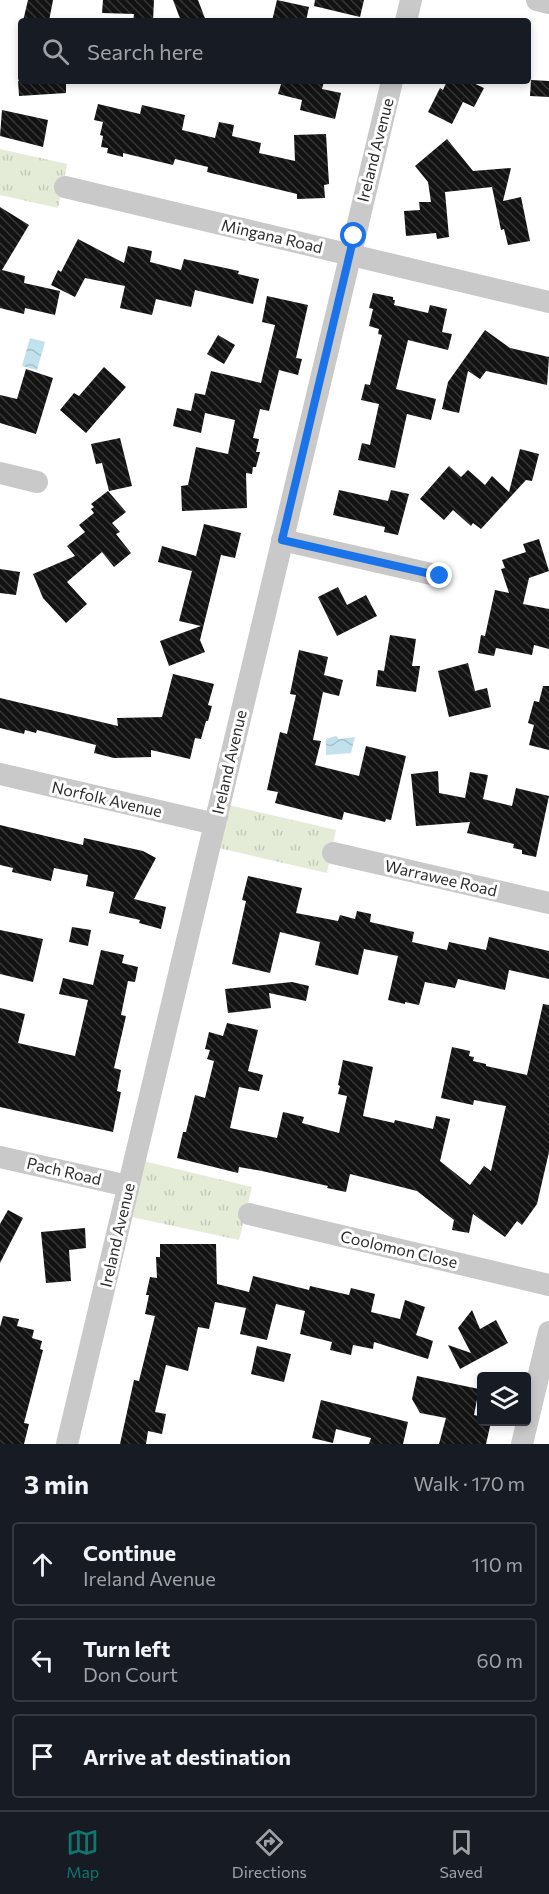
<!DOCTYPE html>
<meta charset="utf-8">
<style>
:root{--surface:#171b24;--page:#20242c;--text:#f1f3f6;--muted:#9ea1a6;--line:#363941;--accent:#0f766e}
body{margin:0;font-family:Commissioner,sans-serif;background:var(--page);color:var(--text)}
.controls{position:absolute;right:18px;bottom:18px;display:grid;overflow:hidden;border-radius:6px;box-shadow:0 3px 9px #0003}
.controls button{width:54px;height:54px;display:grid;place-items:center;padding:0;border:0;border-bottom:2px solid var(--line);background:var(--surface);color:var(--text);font:30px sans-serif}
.stop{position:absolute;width:18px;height:18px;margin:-14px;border:4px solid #1a73e8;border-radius:50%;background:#fff}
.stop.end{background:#1a73e8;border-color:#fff;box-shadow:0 2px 6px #0008}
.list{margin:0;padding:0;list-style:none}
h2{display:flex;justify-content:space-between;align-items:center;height:78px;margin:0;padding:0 24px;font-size:26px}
h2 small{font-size:20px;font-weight:400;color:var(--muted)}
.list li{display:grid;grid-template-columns:39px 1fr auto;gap:18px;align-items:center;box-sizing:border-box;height:84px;margin:0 12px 12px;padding:0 12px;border:2px solid var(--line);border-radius:6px}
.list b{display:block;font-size:22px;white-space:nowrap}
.list p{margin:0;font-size:20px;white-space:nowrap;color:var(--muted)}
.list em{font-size:20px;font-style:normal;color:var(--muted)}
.icon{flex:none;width:33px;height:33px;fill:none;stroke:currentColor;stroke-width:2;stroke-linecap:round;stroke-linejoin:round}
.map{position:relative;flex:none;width:549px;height:1444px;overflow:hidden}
.search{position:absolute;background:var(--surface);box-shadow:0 3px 9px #0003;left:18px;right:18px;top:18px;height:66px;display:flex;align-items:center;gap:15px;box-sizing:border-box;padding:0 21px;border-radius:6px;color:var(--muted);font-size:22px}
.sheet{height:366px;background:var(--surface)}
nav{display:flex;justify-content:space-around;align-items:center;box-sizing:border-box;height:84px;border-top:2px solid var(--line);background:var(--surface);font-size:16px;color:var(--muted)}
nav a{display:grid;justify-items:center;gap:3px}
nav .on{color:var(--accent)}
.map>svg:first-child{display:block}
</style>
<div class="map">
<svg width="549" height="1444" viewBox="0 0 549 1444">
<defs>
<pattern id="grass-tufts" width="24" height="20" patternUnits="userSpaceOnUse" patternTransform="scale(1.5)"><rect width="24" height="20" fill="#e4ebd7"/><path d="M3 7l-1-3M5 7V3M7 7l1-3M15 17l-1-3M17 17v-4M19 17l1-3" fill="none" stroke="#c4cab9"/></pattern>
<pattern id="water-waves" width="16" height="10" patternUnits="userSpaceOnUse" patternTransform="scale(1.5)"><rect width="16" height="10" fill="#c1e1ed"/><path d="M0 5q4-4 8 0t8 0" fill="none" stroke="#a6c1cb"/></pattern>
<pattern id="building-back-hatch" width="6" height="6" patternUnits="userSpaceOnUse" patternTransform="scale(1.5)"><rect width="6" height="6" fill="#131313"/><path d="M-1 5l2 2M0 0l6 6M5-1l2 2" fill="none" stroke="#363636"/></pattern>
</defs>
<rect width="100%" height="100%" fill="#fff"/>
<g fill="url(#grass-tufts)">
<path d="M0 149 67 164 58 208 0 195Z"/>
<path d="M220 803 336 830 327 873 210 846Z"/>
<path d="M135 1159 252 1187 239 1240 122 1215Z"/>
</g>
<g fill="url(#water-waves)">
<path d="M30 338 45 342 37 370 22 366Z"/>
<path d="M336 736 339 739 355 737 351 753 326 755V739Z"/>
</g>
<g fill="url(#building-back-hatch)">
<path d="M28 0H53L49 21H23Z"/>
<path d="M103 0H154L153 21H133L134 14 102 13Z"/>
<path d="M173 0H198L206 21H181Z"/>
<path d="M277 0 309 7 306 21H272Z"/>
<path d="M315 0H364L360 17 314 6Z"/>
<path d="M531 80 549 81V97L530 96Z"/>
<path d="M18 81H66V93L19 96Z"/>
<path d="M282 81H324L322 89 341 93 335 119 300 110 302 100 278 94Z"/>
<path d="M447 81H469L484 88 474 107 463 102 452 124 428 112 440 88 443 90Z"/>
<path d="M98 104 140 114 142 105 185 115 182 130 215 138 219 122 234 125 232 136 261 143 259 153 295 161 294 135 326 134 329 184 324 185 325 198 297 199V194L207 172 208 167 175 159 173 165 123 153V157L107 153 108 148 101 147 103 136 100 135 103 122 94 120Z"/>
<path d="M2 110 48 120 43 147 0 136Z"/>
<path d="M447 139 473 171 511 168 503 201 521 197 530 241 508 245 504 229 501 230 492 187 445 192 449 237 437 239 436 233 406 236 404 211 420 210 419 202H431L428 182 415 166Z"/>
<path d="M0 207 29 225 2 270 25 276 24 283 60 291 55 315 25 308 24 314 0 308Z"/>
<path d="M78 239 124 263 128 246 152 251 150 262 181 270 184 259 239 271 238 274 259 279 253 304 195 290 191 307 156 299 152 315 120 308 125 286 85 278 75 297 51 285 58 270 61 272Z"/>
<path d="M373 293 393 297V300H395L394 305 428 313 430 305 447 309 442 332 452 334 448 350 408 340 396 389 436 399 431 420 407 414 395 468 358 460 362 443 370 445 379 404 361 400 365 384 370 385 382 335 378 334 379 329 369 326 373 309 369 308Z"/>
<path d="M267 296 308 305 296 358 302 359 298 375 279 370 269 411 260 409 253 438 259 439 256 452H260L256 467H253L252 474 246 473 247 508 182 511 181 486 188 485 196 447 228 454 235 420 205 413 201 433 173 426 177 408 191 411 195 393 205 395 211 371 261 383 275 325 262 322Z"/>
<path d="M485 330 510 348 549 357 547 385 486 371 480 379 468 371 459 413 442 409 448 382Z"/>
<path d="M218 335 235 345 224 364 207 354Z"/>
<path d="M104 367 126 387 86 433 60 410 74 393 79 396Z"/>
<path d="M26 369 53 378 36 434 0 423V395L17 399Z"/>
<path d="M120 438 132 486 109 491 102 463 96 464 91 444Z"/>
<path d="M520 449 539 454 532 481 526 480 481 529 473 523 471 526 453 510 444 520 420 499 449 466 461 477 468 470 485 485 492 476 509 492Z"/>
<path d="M339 490 388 501 391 490 409 494 398 535 384 532 385 527 333 515Z"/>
<path d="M108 491 126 512 112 523 120 532 116 534 131 553 114 567 102 552 67 582 87 604 66 623 43 598 33 574 75 556 67 546 85 532 79 525 94 513 91 509 94 507 91 504Z"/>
<path d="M204 524 241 533 235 558 221 555 200 640 205 652 169 666 160 641 201 626 179 621 192 571 158 562 162 546 196 556Z"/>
<path d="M539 539 549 571 529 578 523 604 549 609V649L534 645 532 655 496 648 494 656 478 653 481 635 485 636 495 590 509 593 501 569 505 568 502 560 526 552 523 544Z"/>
<path d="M0 569 20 572 16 595 0 593Z"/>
<path d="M338 587 347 605 366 595 377 616 337 636 318 597Z"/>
<path d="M390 635 416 639 412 666H420L416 692 376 686 378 670 384 671Z"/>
<path d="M299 650 328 657 324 675 343 680 339 696 323 692 313 740 321 741 315 765 359 776 366 746 406 756 391 820 386 819 385 822 344 812 342 820 275 803 278 792 267 790 280 732 287 734 296 695 290 694Z"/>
<path d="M468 663 475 691 487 688 491 707 449 717 438 671Z"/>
<path d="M173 674 214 684 208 705 212 706 208 721H206L201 739 195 738 190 759 151 750V757L114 758 94 753 96 745 37 730 36 733 25 730 24 734 0 728V698L118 726 117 718 162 717Z"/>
<path d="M543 686H549V750L529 745 534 725 528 723 534 701 539 702Z"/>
<path d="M438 771 439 793 465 798 470 772 488 775 483 799 512 806 516 788 549 796 536 857 522 854V850L513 848 514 844 467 833 470 822 416 826 411 774Z"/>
<path d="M0 825 83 845 84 838 143 851 156 858 134 899 166 907 161 929 139 923 140 920 109 913 114 892 86 886 88 875 54 868 51 881 12 872 13 868 0 865Z"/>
<path d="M248 876 302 888 296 913 338 921 340 915 355 919 357 911 371 914 370 922 414 932 412 942 447 950 449 942 486 950 489 937 549 951V979L509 970 505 990 458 979 455 988 425 982 419 1005 405 1002V1004L388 1000 398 956 364 949 358 975 315 965 320 942 280 932 270 973 232 964 246 901 242 900Z"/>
<path d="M72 927 91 930 88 946 69 942Z"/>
<path d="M0 930 43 939 33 982 0 974Z"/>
<path d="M101 950 124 955 122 963 138 967 135 982 128 981 121 1015 126 1016 114 1068 121 1070 117 1091 121 1092 113 1132 0 1107V1008L25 1014 18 1043 75 1056 88 1000 59 994 63 978 93 985Z"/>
<path d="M292 982 309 986 306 1001 269 993 271 1008 228 1013 225 989Z"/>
<path d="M543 1004 549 1005V1152L537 1204 522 1225 517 1221 505 1237 473 1214 469 1233 452 1230 454 1220 417 1191 350 1174 346 1192 327 1188 328 1186 262 1171 239 1167 238 1173 177 1158 183 1132H186L195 1095 205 1098 214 1061 207 1059 210 1050 205 1049 209 1032 223 1036 227 1023 258 1030 248 1071 263 1075 259 1091 239 1087 230 1128 277 1138 283 1112 304 1117 302 1123 339 1133 347 1096 338 1094 340 1086 338 1085 343 1060 373 1067 363 1116 394 1123 395 1120 433 1129 436 1116 450 1119 440 1161 470 1185 484 1166 491 1171 506 1106 474 1100 473 1105 441 1098 452 1047 470 1051 469 1056 474 1057 473 1061 486 1064V1066L527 1075Z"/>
<path d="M8 1210 23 1218 0 1263V1224Z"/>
<path d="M85 1228 86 1248 69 1250 71 1281 46 1283 41 1232Z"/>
<path d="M160 1244H216L217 1284 249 1292 253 1276 309 1290 310 1286 349 1295 351 1288 375 1294 371 1312 400 1319 405 1300 425 1307 416 1335 433 1341 428 1359 374 1342 373 1349 353 1345 351 1355 330 1350 332 1342 300 1334 305 1311 276 1304 267 1340 240 1334 246 1308 215 1302 209 1329 198 1327 188 1371 166 1365 155 1412 166 1414 162 1434 148 1431 146 1444H120L134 1380 139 1381 155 1316 145 1314 149 1295H146L150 1277 157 1278 156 1257H160Z"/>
<path d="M472 1310 480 1329 496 1320 508 1343 460 1369 448 1345 471 1353 458 1328Z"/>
<path d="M3 1316 19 1319 17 1326 34 1330 32 1338 42 1341 40 1349 43 1350 24 1423 29 1424 24 1444H0V1327Z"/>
<path d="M257 1346 291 1354 284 1382 251 1374Z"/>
<path d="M417 1376 479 1389 474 1415 482 1417V1422H491L486 1444H439L446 1418 420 1413 412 1399Z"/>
<path d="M321 1400 408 1422 403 1444H369L371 1438 336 1429 333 1443 312 1438Z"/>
</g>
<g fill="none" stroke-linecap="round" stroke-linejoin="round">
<g stroke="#c9c9c9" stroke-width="22">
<path d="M537 0 549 3"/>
<path d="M406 21 411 0"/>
<path d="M65 187 549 302"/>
<path d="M0 473 37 482"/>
<path d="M282 540 440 576"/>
<path d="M0 774 215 824"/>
<path d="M333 853 549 903"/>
<path d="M0 1157 128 1186"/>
<path d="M249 1214 549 1285"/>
<path d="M67 1444 392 81"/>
<path d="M522 1444 549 1332"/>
</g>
</g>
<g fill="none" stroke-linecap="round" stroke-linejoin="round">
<path stroke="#1a73e8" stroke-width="8" d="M354 236 282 540 440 576"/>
</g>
<g text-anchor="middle" stroke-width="6" stroke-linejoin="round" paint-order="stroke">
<g font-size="16" fill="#2c2c2c" stroke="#fff">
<text transform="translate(375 150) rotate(-76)" y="6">Ireland Avenue</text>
<text transform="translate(272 236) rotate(13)" y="6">Mingana Road</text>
<text transform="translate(229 762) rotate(-77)" y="6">Ireland Avenue</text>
<text transform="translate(107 799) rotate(13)" y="6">Norfolk Avenue</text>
<text transform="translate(441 878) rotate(13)" y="6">Warrawee Road</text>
<text transform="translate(64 1171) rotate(13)" y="6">Pach Road</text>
<text transform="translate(117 1235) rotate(-77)" y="6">Ireland Avenue</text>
<text transform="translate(399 1249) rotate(13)" y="6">Coolomon Close</text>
</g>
</g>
</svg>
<div class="controls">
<button><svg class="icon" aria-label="layers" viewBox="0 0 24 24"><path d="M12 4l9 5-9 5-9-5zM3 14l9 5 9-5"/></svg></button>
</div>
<div class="stop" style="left:354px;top:236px"></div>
<div class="stop end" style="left:440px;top:576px"></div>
<div class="search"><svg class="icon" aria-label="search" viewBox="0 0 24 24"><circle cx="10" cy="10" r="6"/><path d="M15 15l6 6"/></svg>Search here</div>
</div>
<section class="sheet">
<h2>3 min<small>Walk · 170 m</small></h2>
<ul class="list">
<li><svg class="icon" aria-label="ahead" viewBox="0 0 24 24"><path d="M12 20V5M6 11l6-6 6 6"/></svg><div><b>Continue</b><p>Ireland Avenue</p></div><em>110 m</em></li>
<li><svg class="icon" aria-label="left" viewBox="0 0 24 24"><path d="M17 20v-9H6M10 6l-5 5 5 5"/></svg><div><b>Turn left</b><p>Don Court</p></div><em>60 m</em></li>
<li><svg class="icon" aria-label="arrive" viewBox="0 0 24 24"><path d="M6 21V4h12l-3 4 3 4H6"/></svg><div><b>Arrive at destination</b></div></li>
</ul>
</section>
<nav>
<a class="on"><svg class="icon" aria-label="map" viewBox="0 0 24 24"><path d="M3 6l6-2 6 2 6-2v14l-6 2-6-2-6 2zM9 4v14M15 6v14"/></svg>Map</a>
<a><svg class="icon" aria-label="directions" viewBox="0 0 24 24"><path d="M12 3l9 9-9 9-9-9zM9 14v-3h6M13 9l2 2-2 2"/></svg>Directions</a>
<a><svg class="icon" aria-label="saved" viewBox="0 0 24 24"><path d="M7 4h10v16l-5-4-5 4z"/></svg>Saved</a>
</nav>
